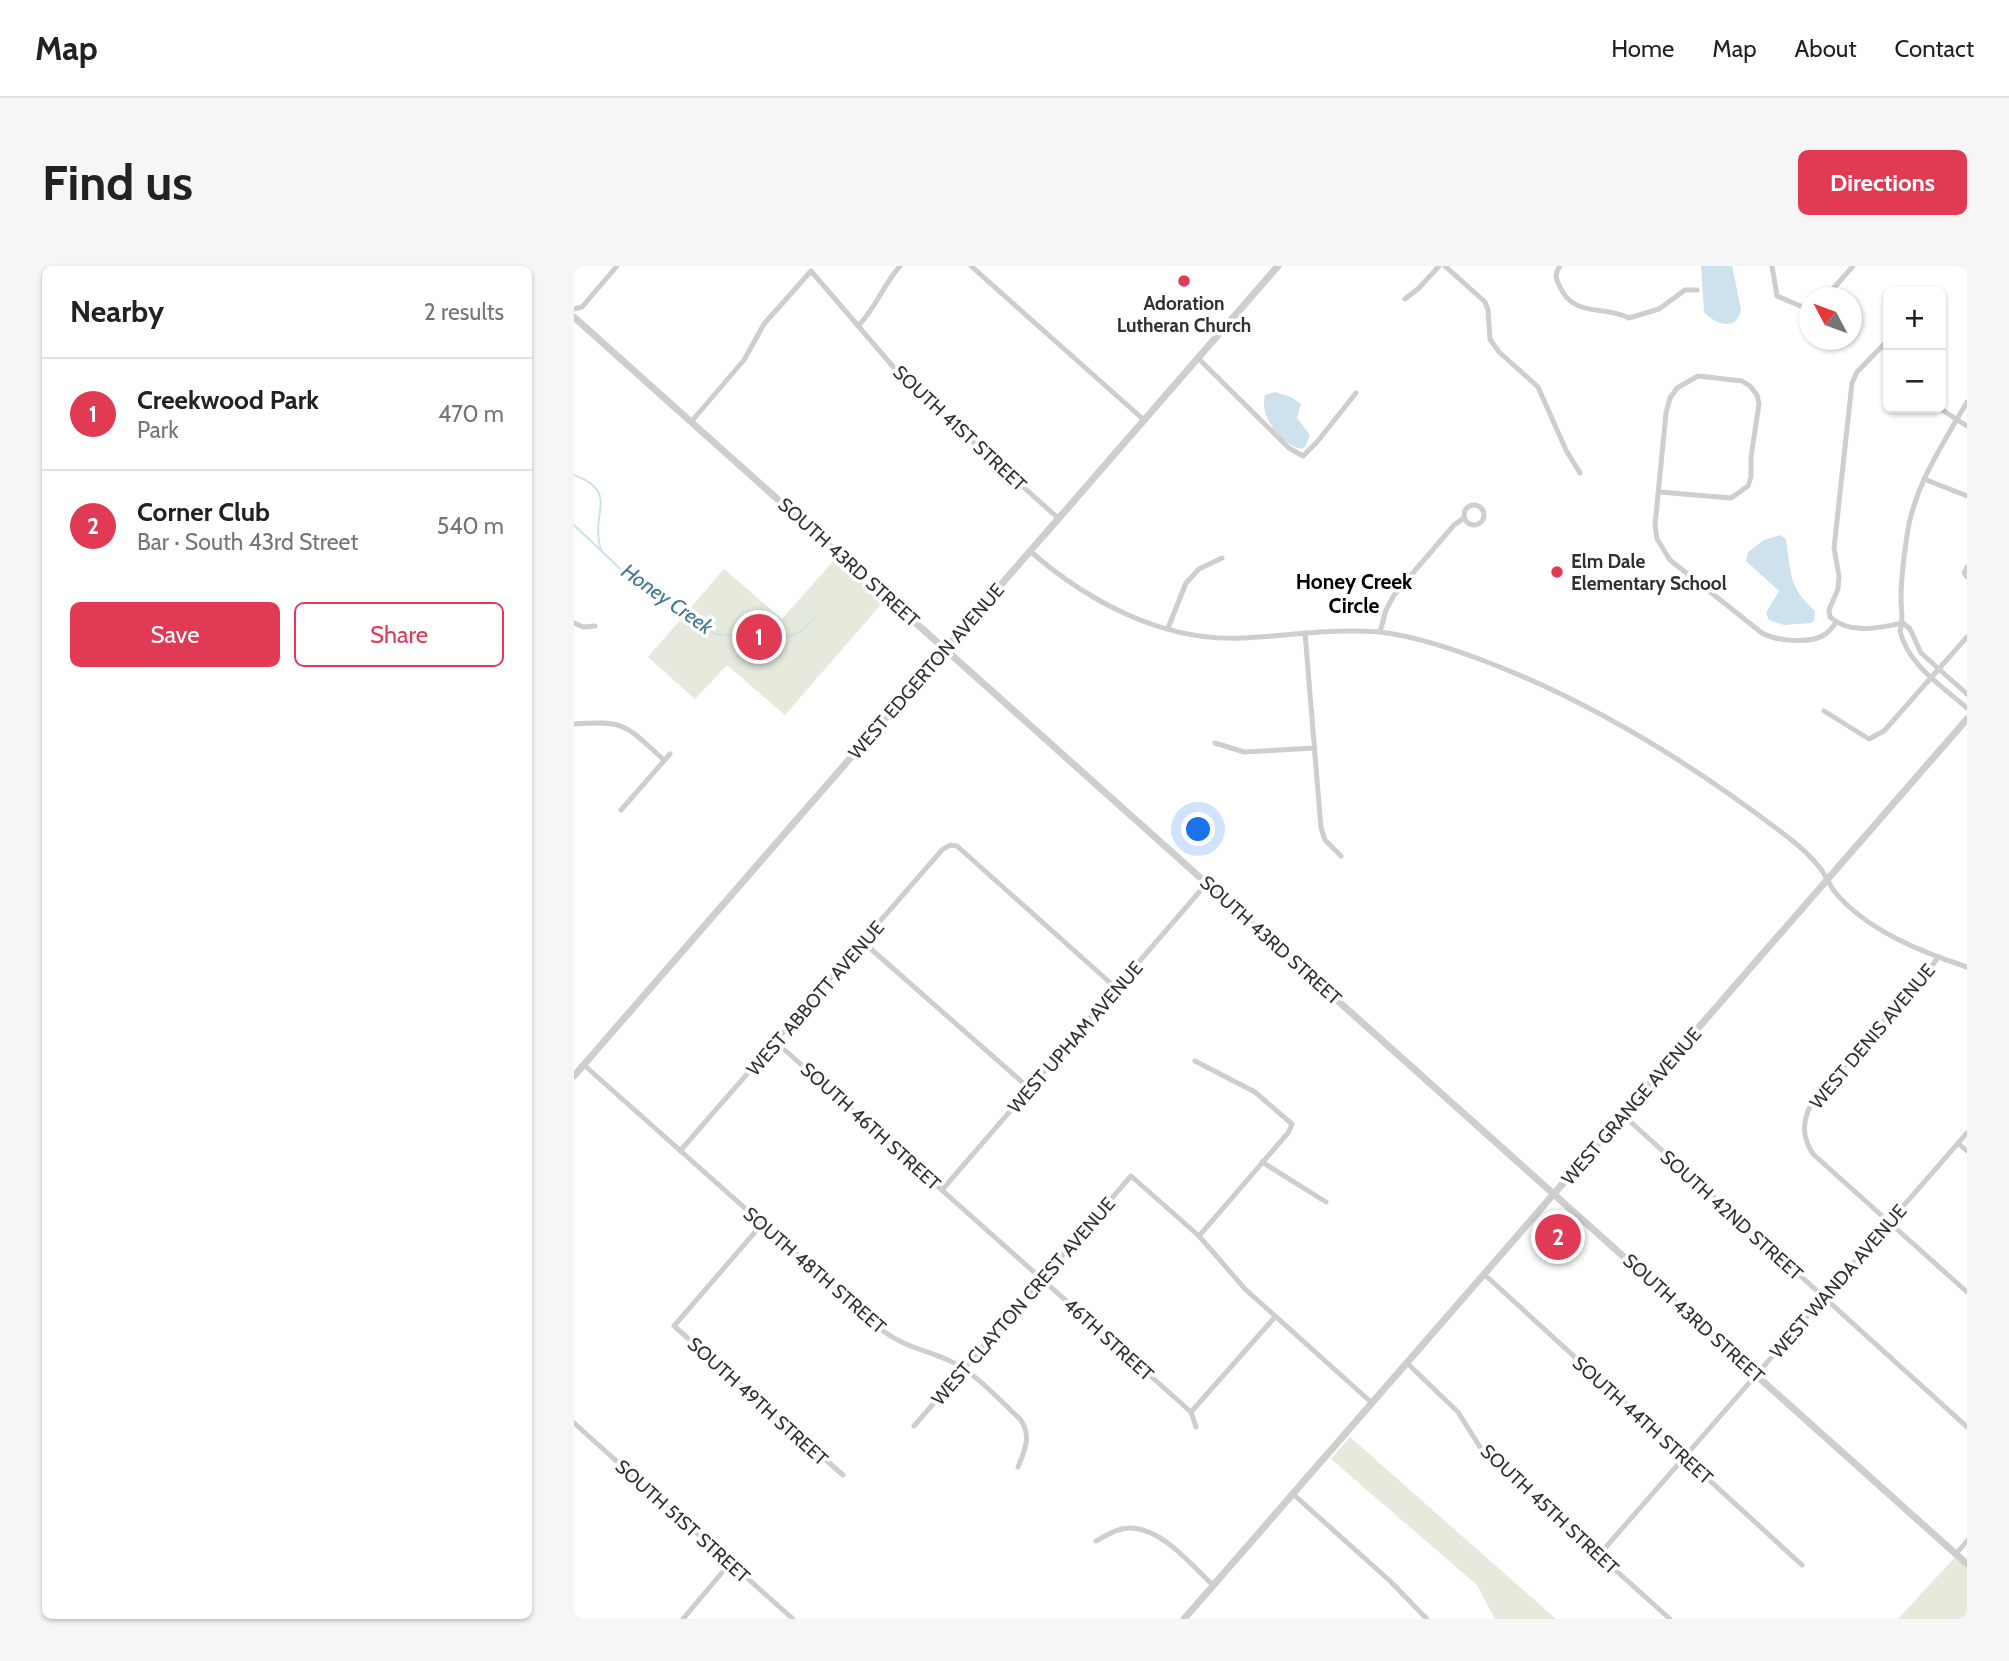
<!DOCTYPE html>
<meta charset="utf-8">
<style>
:root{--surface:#fff;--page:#f6f6f6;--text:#222;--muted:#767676;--line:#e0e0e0;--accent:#e13a54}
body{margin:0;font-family:Cabin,sans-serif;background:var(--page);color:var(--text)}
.controls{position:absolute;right:21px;top:21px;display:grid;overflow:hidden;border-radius:10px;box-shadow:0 2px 5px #0004}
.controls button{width:63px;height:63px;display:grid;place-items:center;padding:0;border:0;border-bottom:2px solid var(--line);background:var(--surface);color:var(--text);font:35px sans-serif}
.compass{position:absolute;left:1225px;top:21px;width:63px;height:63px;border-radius:50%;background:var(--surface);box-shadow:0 2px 5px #0004;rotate:311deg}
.you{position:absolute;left:625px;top:564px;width:24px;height:24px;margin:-18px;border:5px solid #fff;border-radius:50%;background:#1a73e8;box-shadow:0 0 0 10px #1a73e833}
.badge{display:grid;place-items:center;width:46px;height:46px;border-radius:50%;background:var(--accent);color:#fff;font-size:23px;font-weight:700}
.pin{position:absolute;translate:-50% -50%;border:4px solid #fff;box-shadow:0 2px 7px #0006}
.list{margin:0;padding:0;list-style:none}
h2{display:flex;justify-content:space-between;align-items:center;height:91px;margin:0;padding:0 28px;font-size:30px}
h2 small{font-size:23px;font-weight:400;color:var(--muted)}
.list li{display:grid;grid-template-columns:46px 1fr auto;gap:21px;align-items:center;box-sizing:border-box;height:112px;padding:0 28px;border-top:2px solid var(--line)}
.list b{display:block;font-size:26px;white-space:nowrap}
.list p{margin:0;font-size:23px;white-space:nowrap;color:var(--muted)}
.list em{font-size:23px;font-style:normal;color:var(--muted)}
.actions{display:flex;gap:14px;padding:21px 28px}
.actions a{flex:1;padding:16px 0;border:2px solid var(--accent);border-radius:10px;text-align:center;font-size:24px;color:var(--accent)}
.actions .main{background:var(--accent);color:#fff}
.map{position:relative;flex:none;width:1393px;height:1353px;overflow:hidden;border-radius:10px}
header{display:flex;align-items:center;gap:42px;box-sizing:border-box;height:98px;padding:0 35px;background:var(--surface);border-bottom:2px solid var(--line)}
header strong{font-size:33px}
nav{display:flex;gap:38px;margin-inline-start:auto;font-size:24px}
.intro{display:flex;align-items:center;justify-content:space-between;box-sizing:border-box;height:168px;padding:0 42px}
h1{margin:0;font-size:49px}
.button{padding:18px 32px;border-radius:10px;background:var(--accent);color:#fff;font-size:24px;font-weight:700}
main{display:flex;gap:42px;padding:0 42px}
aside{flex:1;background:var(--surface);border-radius:10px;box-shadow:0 2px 5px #0004}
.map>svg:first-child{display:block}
</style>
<header>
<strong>Map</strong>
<nav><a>Home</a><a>Map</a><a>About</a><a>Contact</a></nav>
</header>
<div class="intro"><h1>Find us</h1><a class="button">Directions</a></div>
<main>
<aside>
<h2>Nearby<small>2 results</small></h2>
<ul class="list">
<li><span class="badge">1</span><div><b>Creekwood Park</b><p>Park</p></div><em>470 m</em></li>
<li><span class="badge">2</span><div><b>Corner Club</b><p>Bar · South 43rd Street</p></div><em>540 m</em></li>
</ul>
<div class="actions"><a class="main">Save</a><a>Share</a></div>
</aside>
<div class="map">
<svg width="1393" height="1353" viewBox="0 0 1393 1353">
<rect width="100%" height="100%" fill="#fff"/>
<g fill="#e5eadd">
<path d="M262 292 311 334 211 449 153 399 121 433 74 391 150 303 208 353Z"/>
<path d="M776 1171 982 1353H921L903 1319 757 1193Z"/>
<path d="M1382 1290 1393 1299V1353H1324Z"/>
</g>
<g fill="#cde2ec">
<path d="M1127 0H1158L1167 43C1164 66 1141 59 1130 46Z"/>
<path d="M701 126 717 131 727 138 723 152 736 169 731 181 727 183C707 178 685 151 691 129Z"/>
<path d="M1206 269 1212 273C1217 306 1214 321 1241 345L1240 355 1237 357 1210 359 1195 354 1192 347 1205 325 1172 295 1174 286 1190 274Z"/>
</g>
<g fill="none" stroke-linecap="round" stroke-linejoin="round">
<g stroke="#cde2ec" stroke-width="2">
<path d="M0 209C47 227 15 246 27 284"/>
<path d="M0 259 55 311 141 368 165 370 177 375 217 370 229 364 241 352"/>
</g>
<g stroke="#cecece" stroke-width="5">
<path d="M397 0 570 154"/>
<path d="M871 0 911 36 914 44 916 73 925 86 964 121 992 184 1006 207"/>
<path d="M986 0C980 8 982 13 986 21 1000 52 1031 39 1055 52L1085 43 1111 24H1123"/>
<path d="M1198 0 1203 30 1236 44"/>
<path d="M1251 32 1279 0"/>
<path d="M831 33 845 22 865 0"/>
<path d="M0 43 8 41 43 0"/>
<path d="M284 60C302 42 309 19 326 0"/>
<path d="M1314 74 1283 106 1278 117 1260 282 1265 310 1264 323 1255 344 1256 351C1276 369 1304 362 1329 357"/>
<path d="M624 92 715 182 729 190 743 176 782 127"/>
<path d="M1393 136C1369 178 1340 220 1333 269 1330 290 1327 312 1327 333 1327 345 1330 354 1326 365 1334 399 1368 420 1393 442"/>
<path d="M1365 142 1393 160"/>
<path d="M117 156 170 94 190 58 237 5 334 118 484 252"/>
<path d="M1350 213 1393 230"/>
<path d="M1085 226 1157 232 1174 220 1177 211V191L1185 138 1183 129 1176 120 1168 115 1124 110 1103 122 1096 132 1092 147 1081 259 1083 273 1096 294 1188 367C1203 375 1235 378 1250 369 1255 366 1259 361 1262 356"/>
<circle cx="900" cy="249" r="10"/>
<path d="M456 285C513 335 589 376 668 372 713 370 760 362 806 366 840 370 876 382 908 394 1022 437 1125 502 1220 576 1230 584 1239 593 1246 602 1252 610 1255 618 1260 625 1292 664 1347 686 1393 701"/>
<path d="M1393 301 1390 307 1393 311"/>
<path d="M0 357 9 361 21 360"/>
<path d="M1329 357 1336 363 1347 387 1393 428"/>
<path d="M594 362 612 317 625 303 648 292"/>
<path d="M806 366 812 344 820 329 880 259 890 252"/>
<path d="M731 367 747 562 751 574 767 590"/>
<path d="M1250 445 1295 473 1310 465 1393 371"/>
<path d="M0 458C53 454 52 460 90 494"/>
<path d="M641 477 670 486 741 482"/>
<path d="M47 544 96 488"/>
<path d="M289 676 456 823"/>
<path d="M1364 691 1358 700 1237 838C1228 857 1228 871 1239 888L1393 1026"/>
<path d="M203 777 617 1146 622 1161"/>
<path d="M621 795 681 826 718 858 714 867 625 970"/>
<path d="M10 799 309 1065C333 1082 349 1083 374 1094 401 1106 424 1133 446 1153 458 1169 451 1184 444 1201"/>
<path d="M1049 849 1393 1161"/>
<path d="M1384 877 1393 885"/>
<path d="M106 885 368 584 376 579 383 580 542 722"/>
<path d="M688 896 752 936"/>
<path d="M368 924 633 617"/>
<path d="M188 958 100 1060 269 1209"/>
<path d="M910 1008 1228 1299"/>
<path d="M833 1097 884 1146 906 1181 920 1195 1096 1353"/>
<path d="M617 1146 701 1051"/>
<path d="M0 1157 219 1353"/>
<path d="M340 1160 557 910 625 970 671 1023 798 1137"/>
<path d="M719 1228 816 1315 853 1353"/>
<path d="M522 1275C533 1269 545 1261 558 1262 590 1264 617 1299 639 1319"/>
<path d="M1382 1288 1393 1275"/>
<path d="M1025 1289 1393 867"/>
<path d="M109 1353 156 1297"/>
</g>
<g stroke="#cecece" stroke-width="7">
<path d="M0 51 1393 1298"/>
<path d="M0 810 704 0"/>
<path d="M610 1353 1393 453"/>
</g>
</g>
<g fill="#e13a54" stroke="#fff" stroke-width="2.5">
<circle cx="610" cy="15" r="7"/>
<circle cx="983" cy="306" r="7"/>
</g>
<g text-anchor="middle" stroke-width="7" stroke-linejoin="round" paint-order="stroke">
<g font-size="19" font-weight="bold" fill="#313131" stroke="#fff">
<text x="610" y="44">Adoration<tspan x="610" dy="22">Lutheran Church</tspan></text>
<text x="997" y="302" text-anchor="start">Elm Dale<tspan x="997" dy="22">Elementary School</tspan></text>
</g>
<g font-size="19" fill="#313131" stroke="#fff">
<text transform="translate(386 162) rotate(43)" y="7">SOUTH 41ST STREET</text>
<text transform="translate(275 296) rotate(42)" y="7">SOUTH 43RD STREET</text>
<text transform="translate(352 405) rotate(-49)" y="7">WEST EDGERTON AVENUE</text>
<text transform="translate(697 674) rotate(42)" y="7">SOUTH 43RD STREET</text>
<text transform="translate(241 732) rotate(-49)" y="7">WEST ABBOTT AVENUE</text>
<text transform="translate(1298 770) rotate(-50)" y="7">WEST DENIS AVENUE</text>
<text transform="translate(501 771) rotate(-49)" y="7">WEST UPHAM AVENUE</text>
<text transform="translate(1057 840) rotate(-49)" y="7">WEST GRANGE AVENUE</text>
<text transform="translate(297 860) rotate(42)" y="7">SOUTH 46TH STREET</text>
<text transform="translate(1158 949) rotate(42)" y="7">SOUTH 42ND STREET</text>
<text transform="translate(241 1004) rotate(41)" y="7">SOUTH 48TH STREET</text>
<text transform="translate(1264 1015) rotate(-49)" y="7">WEST WANDA AVENUE</text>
<text transform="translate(449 1035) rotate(-49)" y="7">WEST CLAYTON CREST AVENUE</text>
<text transform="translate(1120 1052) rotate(42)" y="7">SOUTH 43RD STREET</text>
<text transform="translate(535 1073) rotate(42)" y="7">46TH STREET</text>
<text transform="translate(184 1135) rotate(42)" y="7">SOUTH 49TH STREET</text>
<text transform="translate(1069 1154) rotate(42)" y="7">SOUTH 44TH STREET</text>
<text transform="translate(976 1243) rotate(43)" y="7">SOUTH 45TH STREET</text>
<text transform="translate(109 1255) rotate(42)" y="7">SOUTH 51ST STREET</text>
</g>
<g font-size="21" font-weight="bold" fill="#000" stroke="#fff">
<text x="780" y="323">Honey Creek<tspan x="780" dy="24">Circle</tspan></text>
</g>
<g font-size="21" font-style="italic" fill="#407992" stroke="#fff">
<text transform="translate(93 333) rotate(35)" y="7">Honey Creek</text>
</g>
</g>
</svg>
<div class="controls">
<button>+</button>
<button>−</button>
</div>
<svg class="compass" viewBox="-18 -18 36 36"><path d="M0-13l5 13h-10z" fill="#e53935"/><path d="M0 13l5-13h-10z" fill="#767676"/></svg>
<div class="you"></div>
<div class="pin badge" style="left:185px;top:371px">1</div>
<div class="pin badge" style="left:984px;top:971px">2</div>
</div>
</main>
